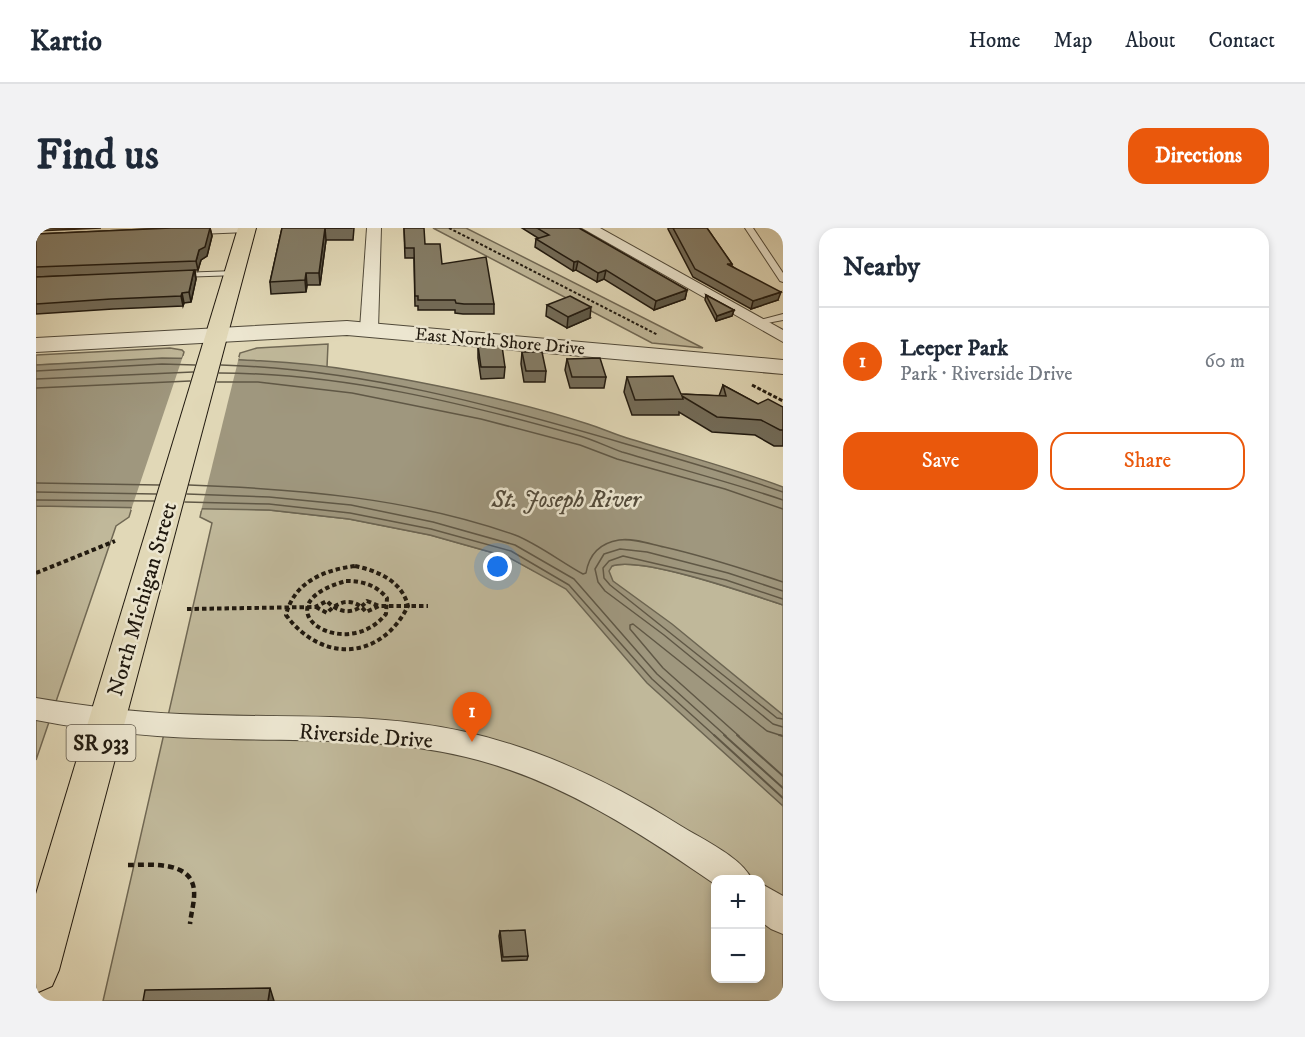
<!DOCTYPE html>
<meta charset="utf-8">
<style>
:root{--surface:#fff;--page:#f2f2f3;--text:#1f2937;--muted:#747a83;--line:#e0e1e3;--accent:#ea580c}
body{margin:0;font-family:"IM FELL DW Pica",serif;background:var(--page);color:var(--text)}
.controls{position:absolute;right:18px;bottom:18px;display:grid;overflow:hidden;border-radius:12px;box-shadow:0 3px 9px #0003}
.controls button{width:54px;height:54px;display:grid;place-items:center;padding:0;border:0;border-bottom:2px solid var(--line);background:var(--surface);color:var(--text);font:30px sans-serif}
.you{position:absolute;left:462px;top:339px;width:21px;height:21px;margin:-15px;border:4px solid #fff;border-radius:50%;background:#1a73e8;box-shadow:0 0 0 9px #1a73e833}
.badge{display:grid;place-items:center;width:39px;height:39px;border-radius:50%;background:var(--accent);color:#fff;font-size:20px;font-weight:700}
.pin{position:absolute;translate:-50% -50px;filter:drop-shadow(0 2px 3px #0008)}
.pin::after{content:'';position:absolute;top:32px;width:21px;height:18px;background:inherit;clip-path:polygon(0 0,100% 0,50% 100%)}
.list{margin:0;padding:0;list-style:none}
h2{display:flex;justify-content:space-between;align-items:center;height:78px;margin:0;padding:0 24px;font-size:26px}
h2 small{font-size:20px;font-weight:400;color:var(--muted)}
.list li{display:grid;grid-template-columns:39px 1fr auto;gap:18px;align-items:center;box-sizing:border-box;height:108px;padding:0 24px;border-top:2px solid var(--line)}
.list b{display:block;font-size:22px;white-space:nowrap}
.list p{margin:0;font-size:20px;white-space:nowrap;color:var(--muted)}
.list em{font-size:20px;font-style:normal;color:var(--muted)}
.actions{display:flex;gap:12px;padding:18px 24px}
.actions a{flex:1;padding:14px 0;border:2px solid var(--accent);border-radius:18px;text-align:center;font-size:21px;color:var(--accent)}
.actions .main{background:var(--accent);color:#fff}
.map{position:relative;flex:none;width:747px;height:773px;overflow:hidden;border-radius:18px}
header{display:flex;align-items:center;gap:36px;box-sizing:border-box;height:84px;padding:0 30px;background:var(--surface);border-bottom:2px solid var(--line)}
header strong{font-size:28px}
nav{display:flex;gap:33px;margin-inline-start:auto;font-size:21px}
.intro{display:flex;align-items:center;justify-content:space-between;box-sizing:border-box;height:144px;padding:0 36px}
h1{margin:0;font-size:42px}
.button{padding:15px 27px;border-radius:18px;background:var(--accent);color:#fff;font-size:21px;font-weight:700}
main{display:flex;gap:36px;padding:0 36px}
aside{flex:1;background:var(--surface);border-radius:18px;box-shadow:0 3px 9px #0003}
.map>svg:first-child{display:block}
</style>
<header>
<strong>Kartio</strong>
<nav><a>Home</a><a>Map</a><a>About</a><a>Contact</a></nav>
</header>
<div class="intro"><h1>Find us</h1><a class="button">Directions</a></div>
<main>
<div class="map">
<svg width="747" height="773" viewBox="0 0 747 773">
<rect width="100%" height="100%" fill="#e1d8b7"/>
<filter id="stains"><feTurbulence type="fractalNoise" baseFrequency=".00333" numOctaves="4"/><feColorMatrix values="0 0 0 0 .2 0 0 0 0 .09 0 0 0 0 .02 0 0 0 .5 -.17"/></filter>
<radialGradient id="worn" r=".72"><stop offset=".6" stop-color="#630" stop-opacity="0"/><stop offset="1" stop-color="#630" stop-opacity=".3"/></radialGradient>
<g fill="#c0b89a" stroke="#706854" stroke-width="1.5" fill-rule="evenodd">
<path d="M397 0H430L667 120 616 115Z"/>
<path d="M292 116 291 139 202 132 204 125 221 120Z"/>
<path d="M134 120 146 122 148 124 146 131 0 137V127Z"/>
<path d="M0 278 96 279 93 289 80 298 0 532Z"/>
<path d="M166 280 233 282 313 291 394 307 472 329 498 343 576 338C605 328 713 366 747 377V773H67L176 295 164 289ZM680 652H724V750H680Z"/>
</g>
<path fill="#9f977e" stroke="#6c6552" stroke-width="1.5" d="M126 130C192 131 257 132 321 143 398 156 478 172 552 196 565 200 578 206 591 210 643 226 696 240 747 259V377C714 366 605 328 576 338L573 343 577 353 636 396 747 487V578L611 455 530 361 472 329 394 307 313 291 233 282 0 278V137Z"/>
<path fill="#e1d8b7" d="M147 128 203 129 165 283 95 282Z"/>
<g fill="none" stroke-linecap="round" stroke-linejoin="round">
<g stroke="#605846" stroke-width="1.5">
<path d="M185 137C325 141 457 177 590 216 643 231 695 246 747 264"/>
<path d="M0 143 126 136 159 137"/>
<path d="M183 145C305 145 427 175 544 208 558 212 572 219 586 224 640 240 694 254 747 272"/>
<path d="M0 151 157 144"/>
<path d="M181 154H222L316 165 445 191 544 217 581 231 689 261 747 281"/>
<path d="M0 160 154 153"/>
<path d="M0 255 123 257"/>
<path d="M153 257C263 261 374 270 479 307 502 316 525 334 547 346L550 345C553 327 564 315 583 312 598 310 614 316 628 319 668 328 708 341 747 354"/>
<path d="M0 264 120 266"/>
<path d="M151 266 233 269 315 277 397 294 479 317 538 351 621 446 690 508"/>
<path d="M0 272 118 273"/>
<path d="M149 274 233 276 314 285 395 301 475 323 533 357 616 451 679 508"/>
<path d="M747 363 692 345 611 324 584 321 568 326 559 341 562 354 569 363 628 407 737 496 747 499"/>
<path d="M747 371 690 352 587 328 573 333 567 340 568 350 574 357 741 490 747 491"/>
<path d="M703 508 627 440 594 401V397L597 396 731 503 747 508"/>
</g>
<g stroke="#605846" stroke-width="2">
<path d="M678 507 747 570"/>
<path d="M688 507 747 560"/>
<path d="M701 507 747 548"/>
<path d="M743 507 747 508"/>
</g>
<g stroke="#504939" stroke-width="2">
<g id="service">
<path d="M709 0H717L747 45V54L744 53Z"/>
<path d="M199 43 203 45 202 47 143 49 139 47 143 45Z"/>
<path d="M747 86V92L721 97 716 94Z"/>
</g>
</g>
<g stroke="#504939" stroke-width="2">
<g id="minor">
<path d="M134 0H218L211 4 139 7 134 6 132 3Z"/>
<path d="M331 0H345L342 101 339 105H327L324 101Z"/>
<path d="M546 0H564L747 102V114Z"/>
<path d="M0 470C48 478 96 484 144 486 224 490 305 485 385 496 478 508 566 548 645 598 666 611 707 630 716 652H680V657C603 604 522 551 430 529 354 510 273 513 194 511 129 510 65 505 0 492Z"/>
<path d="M724 655 747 668V706L735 701 724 693Z"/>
</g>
</g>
<g stroke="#504939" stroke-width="2">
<path id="tertiary" d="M311 93 747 132V146L311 107 0 124V110Z"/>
</g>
<g stroke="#20190f" stroke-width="2">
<path id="primary" d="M202 0H220L23 742 16 758 0 765V666Z"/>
</g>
<path stroke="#20190f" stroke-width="2" stroke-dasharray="3 2" stroke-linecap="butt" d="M413 0 622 107"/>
<path stroke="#20190f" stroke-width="3" stroke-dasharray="4 2" stroke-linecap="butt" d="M716 157 747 173"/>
<g stroke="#20190f" stroke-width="4" stroke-dasharray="4.5 3" stroke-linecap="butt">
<path d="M319 338C342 343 366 353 372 378 345 433 285 435 250 387 258 354 288 342 319 338Z"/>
<path d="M0 345 79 313"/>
<path d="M310 353C327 353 340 357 351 370L350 386C309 437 220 378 310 353Z"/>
<path d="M280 379 291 385C303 372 318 369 330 384L343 378H392"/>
<path d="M151 381 279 379 291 373C303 386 319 387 331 373L343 378"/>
</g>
<path stroke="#20190f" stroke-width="4.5" stroke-dasharray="6 4" stroke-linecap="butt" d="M92 637C113 637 155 632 158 662 159 673 155 685 154 696"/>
<use href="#service" fill="#ece6d0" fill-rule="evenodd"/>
<use href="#minor" fill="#ece6d0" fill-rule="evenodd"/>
<use href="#tertiary" fill="#ece6d0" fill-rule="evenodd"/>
<use href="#primary" fill="#e1d8b7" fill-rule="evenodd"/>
</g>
<g fill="#726b58" stroke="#20190f" stroke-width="1.5">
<path d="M0 0H65L0 3Z"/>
<path d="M135 0H174L176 8 171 28 165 32 162 42H159L160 51 155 74 148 75 147 78 77 81 0 86V49L55 47 0 49V6Z"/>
<path d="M246 0H318L317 12H290L284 57H271L270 64 235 66 234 54Z"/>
<path d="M368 0 389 16 406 36 458 76V86H427L419 85V82H382V78H379L378 30H369Z"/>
<path d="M486 0H543L651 62 649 71 618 82 568 51 561 54 540 42 537 43 499 19 500 11 502 10Z"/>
<path d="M632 0H671L696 36V38L742 72 715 81 657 49 632 1Z"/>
<path d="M670 67 698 82 696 88 680 93 669 72Z"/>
<path d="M511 77 554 90 531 100 510 88Z"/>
<path d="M442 118 469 139 468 150 445 151 442 130Z"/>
<path d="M486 124 510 143 509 154H488L485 136Z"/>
<path d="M531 131 570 149 568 160H534L529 142Z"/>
<path d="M591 149 645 166 683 168 687 157 722 176 747 179V218H738L719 207 676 204 643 184V187H596L588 164Z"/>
<path d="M464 703 492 728 491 732 466 733 463 708Z"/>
</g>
<g fill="#5c5747" stroke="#20190f" stroke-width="1.5">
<path d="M174 0 176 8 171 28 165 32 162 42 160 33 163 22Z"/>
<path d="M289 0 290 12 284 57 283 45Z"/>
<path d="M542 33 540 42 537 43 538 34Z"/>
<path d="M158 42 160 51 155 74 153 64Z"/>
<path d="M570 42 568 51 561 54 562 45Z"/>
<path d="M270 45 271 57 270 64 269 52Z"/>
<path d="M651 62 649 71 618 82 620 73Z"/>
<path d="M745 64 742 72 715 81 717 73Z"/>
<path d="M146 65 148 75 147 78 145 68Z"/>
<path d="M555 79 554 90 531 100 532 89Z"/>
<path d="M698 82 696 88 680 93 681 88Z"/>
<path d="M234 760 238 773H232Z"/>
</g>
<g fill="#847c66" stroke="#20190f" stroke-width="1.5">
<path d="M135 0H174L169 19 163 22 160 33 0 39V6Z"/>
<path d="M246 0H316H289L283 45H270L269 52 234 54Z"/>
<path d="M368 0H388L389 16H404L406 36 450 29 458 76H428L420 75 419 72H382V68H379L378 20H369Z"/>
<path d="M501 0H543L651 62 620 73 570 42 562 45 542 33 538 34 500 11 513 7Z"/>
<path d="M637 0H671L696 36H691L745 64 717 73 659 41Z"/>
<path d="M158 42 153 64 146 65 145 68 75 71 0 76V49Z"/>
<path d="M670 67 698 82 681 88Z"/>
<path d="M534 68 555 79 532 89 511 77Z"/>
<path d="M442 118H466L469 139H445Z"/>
<path d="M486 124H506L510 143H490Z"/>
<path d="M564 130 570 149H536L531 131Z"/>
<path d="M637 148 645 166 690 168 687 157 722 176 732 171 747 179V202H744L725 192 681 189 646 168 647 171 599 172 591 149Z"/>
<path d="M489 702 492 728 467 729 464 703Z"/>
<path d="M234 760 232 773H107L109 762Z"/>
</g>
<g text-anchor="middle" stroke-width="5" stroke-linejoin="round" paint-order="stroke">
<g font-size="18" fill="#20190f" stroke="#ece6d0">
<text transform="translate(464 113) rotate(5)" y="6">East North Shore Drive</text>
</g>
<rect fill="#ece6d0" stroke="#5d5649" stroke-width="1.5" x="30.5" y="497" width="69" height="36" rx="4.5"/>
<g font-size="21" font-weight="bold" fill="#20190f">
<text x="65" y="522">SR 933</text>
</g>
<g font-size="22" fill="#20190f" stroke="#ece6d0">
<text transform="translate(105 371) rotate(-74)" y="8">North Michigan Street</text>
<text transform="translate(330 507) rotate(4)" y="8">Riverside Drive</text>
</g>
<g font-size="24" font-style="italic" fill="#534b3b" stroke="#ece6d0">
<text x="530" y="279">St. Joseph River</text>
</g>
</g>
<rect width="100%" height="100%" filter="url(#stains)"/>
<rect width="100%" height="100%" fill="url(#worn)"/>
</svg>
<div class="controls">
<button>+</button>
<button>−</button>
</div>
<div class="you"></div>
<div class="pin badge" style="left:436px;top:514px">1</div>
</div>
<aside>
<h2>Nearby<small></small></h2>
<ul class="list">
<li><span class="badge">1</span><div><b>Leeper Park</b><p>Park · Riverside Drive</p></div><em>60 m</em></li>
</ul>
<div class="actions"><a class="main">Save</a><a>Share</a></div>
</aside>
</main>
